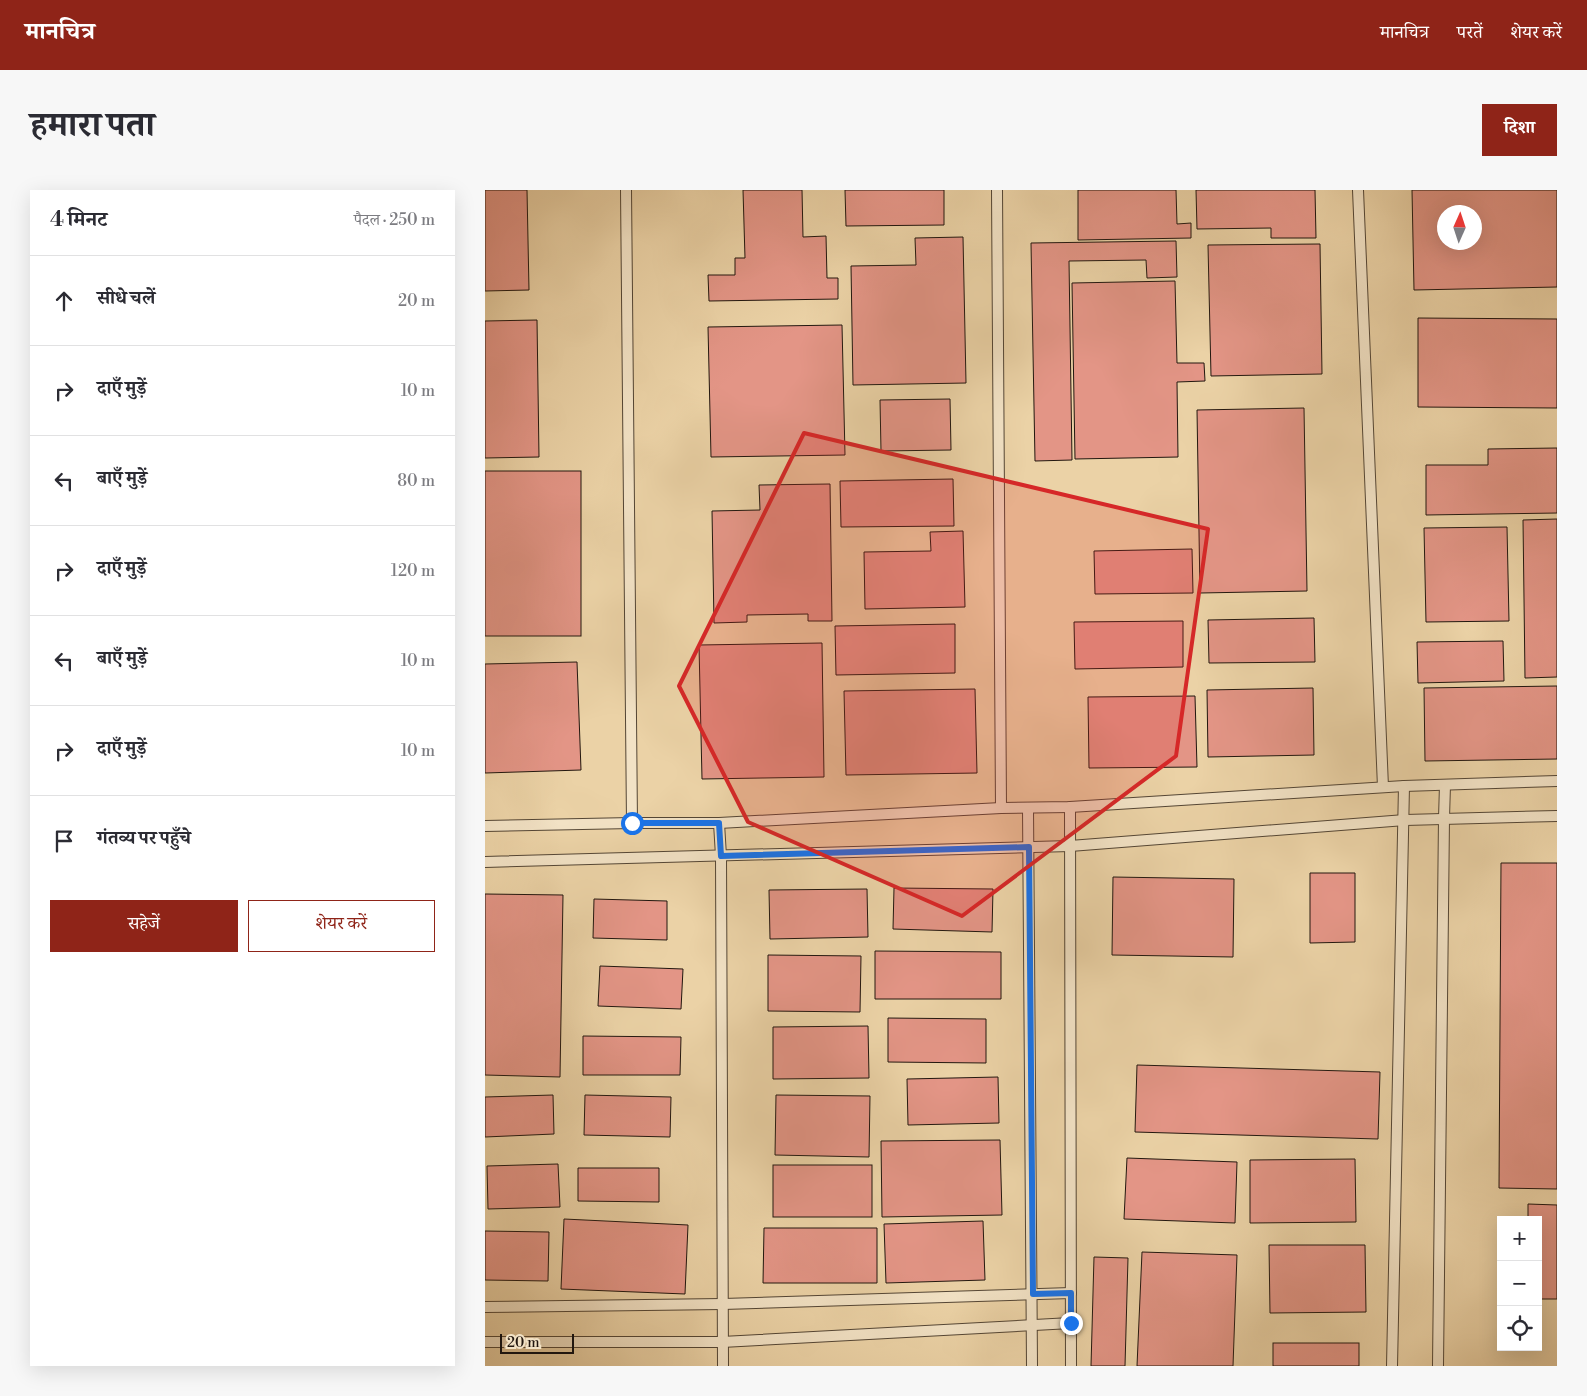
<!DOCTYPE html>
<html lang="hi">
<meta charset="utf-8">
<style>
:root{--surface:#fff;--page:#f7f7f7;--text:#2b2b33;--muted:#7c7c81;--line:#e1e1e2;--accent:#8f2418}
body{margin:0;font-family:"Libre Bodoni","Noto Serif Devanagari",serif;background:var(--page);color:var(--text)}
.controls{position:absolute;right:15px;bottom:15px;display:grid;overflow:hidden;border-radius:0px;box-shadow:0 5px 20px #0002}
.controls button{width:45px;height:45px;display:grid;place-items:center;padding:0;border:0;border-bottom:1px solid var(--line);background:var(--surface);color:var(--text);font:25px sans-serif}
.compass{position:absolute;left:952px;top:15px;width:45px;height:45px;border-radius:50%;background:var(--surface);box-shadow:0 5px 20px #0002;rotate:3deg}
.scale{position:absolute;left:15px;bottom:12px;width:74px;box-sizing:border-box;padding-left:5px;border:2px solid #22170f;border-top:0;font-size:14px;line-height:18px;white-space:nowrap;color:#22170f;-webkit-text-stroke:4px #f2e2c5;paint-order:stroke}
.stop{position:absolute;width:15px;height:15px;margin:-11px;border:4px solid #1a73e8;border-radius:50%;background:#fff}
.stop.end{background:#1a73e8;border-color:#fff;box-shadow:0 1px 5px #0008}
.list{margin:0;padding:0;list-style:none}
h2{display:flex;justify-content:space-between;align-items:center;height:65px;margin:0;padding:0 20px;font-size:21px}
h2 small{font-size:16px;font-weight:400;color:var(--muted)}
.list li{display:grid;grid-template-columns:32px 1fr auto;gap:15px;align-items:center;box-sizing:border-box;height:90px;padding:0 20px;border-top:1px solid var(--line)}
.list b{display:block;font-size:19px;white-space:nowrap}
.list em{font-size:16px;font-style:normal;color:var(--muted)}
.actions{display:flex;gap:10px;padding:15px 20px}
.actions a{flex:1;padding:11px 0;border:1px solid var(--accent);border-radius:0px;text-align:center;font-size:18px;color:var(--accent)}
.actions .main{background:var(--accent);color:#fff}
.icon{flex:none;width:28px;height:28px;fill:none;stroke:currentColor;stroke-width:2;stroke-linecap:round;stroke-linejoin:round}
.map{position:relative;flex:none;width:1072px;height:1176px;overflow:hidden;border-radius:0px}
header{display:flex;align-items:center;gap:30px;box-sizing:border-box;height:70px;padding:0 25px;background:var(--accent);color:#fff}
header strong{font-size:24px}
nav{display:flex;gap:28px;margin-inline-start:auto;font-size:18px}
.intro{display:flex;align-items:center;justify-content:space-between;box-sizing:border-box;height:120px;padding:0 30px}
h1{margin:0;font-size:35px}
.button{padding:12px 22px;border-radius:0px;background:var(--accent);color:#fff;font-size:18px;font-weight:700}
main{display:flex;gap:30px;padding:0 30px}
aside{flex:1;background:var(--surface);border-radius:0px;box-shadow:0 5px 20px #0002}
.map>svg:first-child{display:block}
</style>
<header>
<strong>मानचित्र</strong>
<nav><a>मानचित्र</a><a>परतें</a><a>शेयर करें</a></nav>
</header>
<div class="intro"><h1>हमारा पता</h1><a class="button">दिशा</a></div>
<main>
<aside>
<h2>4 मिनट<small>पैदल · 250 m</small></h2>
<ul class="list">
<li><svg class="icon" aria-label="ahead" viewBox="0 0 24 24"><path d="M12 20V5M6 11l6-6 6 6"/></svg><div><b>सीधे चलें</b></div><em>20 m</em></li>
<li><svg class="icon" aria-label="right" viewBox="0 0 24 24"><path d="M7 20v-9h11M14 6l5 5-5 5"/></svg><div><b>दाएँ मुड़ें</b></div><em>10 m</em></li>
<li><svg class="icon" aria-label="left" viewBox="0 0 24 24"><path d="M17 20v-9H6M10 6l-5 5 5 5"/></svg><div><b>बाएँ मुड़ें</b></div><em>80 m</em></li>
<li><svg class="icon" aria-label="right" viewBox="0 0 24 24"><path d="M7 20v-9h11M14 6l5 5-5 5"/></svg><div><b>दाएँ मुड़ें</b></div><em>120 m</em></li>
<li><svg class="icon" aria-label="left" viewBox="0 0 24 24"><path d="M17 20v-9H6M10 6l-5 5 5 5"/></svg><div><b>बाएँ मुड़ें</b></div><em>10 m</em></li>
<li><svg class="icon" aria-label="right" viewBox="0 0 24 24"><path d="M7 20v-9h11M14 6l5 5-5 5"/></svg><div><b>दाएँ मुड़ें</b></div><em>10 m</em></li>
<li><svg class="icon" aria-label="arrive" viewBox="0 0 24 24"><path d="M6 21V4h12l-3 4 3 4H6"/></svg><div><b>गंतव्य पर पहुँचे</b></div></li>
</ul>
<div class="actions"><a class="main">सहेजें</a><a>शेयर करें</a></div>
</aside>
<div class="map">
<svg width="1072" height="1176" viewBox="0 0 1072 1176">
<rect width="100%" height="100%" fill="#ebd2a6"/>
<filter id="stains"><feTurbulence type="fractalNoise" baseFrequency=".004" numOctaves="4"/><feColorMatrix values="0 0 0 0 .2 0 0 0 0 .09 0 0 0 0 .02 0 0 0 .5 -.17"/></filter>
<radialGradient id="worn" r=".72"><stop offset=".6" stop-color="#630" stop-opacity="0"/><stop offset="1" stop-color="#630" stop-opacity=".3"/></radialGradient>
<g fill="#e39586" stroke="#22170f" fill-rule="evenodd">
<path d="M0 0H42L44 100 0 101Z"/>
<path d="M258 0H317L318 47 341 46 342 88H353V109L224 111 223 85H250V68H260Z"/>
<path d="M360 0H459V35L361 36Z"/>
<path d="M593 0H691L692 34 706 33V48L593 50Z"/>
<path d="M711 0H830L831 48H786V38L712 39Z"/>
<path d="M927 0H1072V97L929 100ZM959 22H989V52H959Z"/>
<path d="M478 47 481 193 368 195 366 76 431 75 430 48Z"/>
<path d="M691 51 692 87 662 88 661 70 584 71 587 270 550 271 546 53Z"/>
<path d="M835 54 837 184 726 186 723 55Z"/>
<path d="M690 91 692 173H719L720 191 692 192 693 267 590 269 587 93Z"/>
<path d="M933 128 1072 129V218L933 217Z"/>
<path d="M52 130 54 267 0 268V131Z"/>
<path d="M357 135 360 265 226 267 223 137Z"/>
<path d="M465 209 466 260 396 261 395 210Z"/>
<path d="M819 218 822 401 715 403 712 220Z"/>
<path d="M1072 258V323L941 325V275H1003V259Z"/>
<rect x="0" y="281" width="96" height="165"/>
<path d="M468 289 469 336 356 337 355 291Z"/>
<path d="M345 294 347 431H323V424L262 425V432L229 433 227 321 275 320 274 295Z"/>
<path d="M1072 329V487L1040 488 1038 330Z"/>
<path d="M1022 337 1024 431 941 432 939 338Z"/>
<path d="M478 341 480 417 380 419 379 362 446 361 445 342Z"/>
<path d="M707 359 708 403 610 404 609 361Z"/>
<path d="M829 428 830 472 724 473 723 430Z"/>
<path d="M698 431V477L590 479 589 432Z"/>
<path d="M470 434V483L351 485 350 436Z"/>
<path d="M1018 451 1019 491 933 493 932 452Z"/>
<path d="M337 453 339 587 217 589 214 455Z"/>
<path d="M92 472 96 580 0 583V474Z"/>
<path d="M1072 496V569L940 571 939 498Z"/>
<path d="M828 498 829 565 723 567 722 500Z"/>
<path d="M490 499 492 583 361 585 359 501Z"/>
<path d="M710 506 712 577 604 578 603 507Z"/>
<path d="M1016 673H1072V999L1014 998Z"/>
<path d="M825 683H870V752L825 753Z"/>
<path d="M628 687 749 689 748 767 627 765Z"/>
<path d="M409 698 508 699 507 742 408 739Z"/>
<path d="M382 699 383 747 285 749 284 700Z"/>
<path d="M0 704 78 705 75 887 0 885Z"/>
<path d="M109 709 182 711V750L108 748Z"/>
<path d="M390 761 516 762V809H390Z"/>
<path d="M283 765 376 766 375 822 283 821Z"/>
<path d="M115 776 198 779 196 819 113 816Z"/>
<path d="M403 828 501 829V873L403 872Z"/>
<path d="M383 836 384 888 288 889V837Z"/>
<path d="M98 846 196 847 195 885H98Z"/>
<path d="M652 875 895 882 893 949 650 942Z"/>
<path d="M513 887 514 933 423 935 422 889Z"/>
<path d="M68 905 69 944 0 947V907Z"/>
<path d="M100 905 186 907 185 947 99 945Z"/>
<path d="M291 905 385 906 384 967 290 965Z"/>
<path d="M515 950 517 1025 397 1027 396 951Z"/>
<path d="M642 968 752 972 750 1033 639 1029Z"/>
<path d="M870 969 871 1032 765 1033V970Z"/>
<path d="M73 974 75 1017 3 1019 2 976Z"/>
<rect x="288" y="975" width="99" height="52"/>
<path d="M93 978H174V1012L93 1011Z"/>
<path d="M1043 1014 1072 1015V1109H1053V1030H1043Z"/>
<path d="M79 1029 203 1035 200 1104 76 1099Z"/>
<path d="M498 1031 500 1090 401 1093 399 1034Z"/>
<path d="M279 1038H392V1093H278Z"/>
<path d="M0 1041 64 1042 63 1091 0 1090Z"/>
<path d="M784 1055H880L881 1122 785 1123Z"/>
<path d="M657 1062 752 1065 748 1176H652Z"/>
<path d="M609 1067 643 1068 640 1176H606Z"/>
<rect x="788" y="1153" width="86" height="23"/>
</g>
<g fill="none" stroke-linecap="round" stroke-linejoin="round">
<g stroke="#544635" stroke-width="12">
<g id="service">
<path d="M141 0 147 633"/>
<path d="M512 0 516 618"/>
<path d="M873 0 898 597"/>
<path d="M585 617 586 1176"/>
<path d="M543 618 547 1176"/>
<path d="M234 633 236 666 238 1176"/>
<path d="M0 636 147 633H234L516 618 585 617 919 596 1072 591"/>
<path d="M0 672 585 656 920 630 1072 626"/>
<path d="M0 1117 238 1114 586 1103"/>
<path d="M0 1152H237L586 1133"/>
<path d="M907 1176 919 596"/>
<path d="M953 1176 959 628 960 595"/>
</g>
</g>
<use href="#service" stroke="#f2e2c5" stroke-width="10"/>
</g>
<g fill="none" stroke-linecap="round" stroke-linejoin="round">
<path stroke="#1a73e8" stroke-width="6" d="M147 633H234L236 666 544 657 548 1104 586 1103V1133"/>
</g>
<path fill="#d62828" fill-opacity="0.2" stroke="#d62828" stroke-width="4" stroke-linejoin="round" d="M319 243 723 339 691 566 477 726 263 632 194 496Z"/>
<rect width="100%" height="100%" filter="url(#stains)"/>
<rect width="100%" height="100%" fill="url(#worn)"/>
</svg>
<div class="controls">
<button>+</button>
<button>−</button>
<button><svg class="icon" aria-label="locate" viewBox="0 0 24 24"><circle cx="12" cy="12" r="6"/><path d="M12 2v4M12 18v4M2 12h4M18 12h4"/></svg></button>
</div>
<svg class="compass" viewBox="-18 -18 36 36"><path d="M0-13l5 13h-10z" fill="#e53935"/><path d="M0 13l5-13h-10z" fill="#7c7c81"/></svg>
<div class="scale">20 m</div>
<div class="stop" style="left:147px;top:633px"></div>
<div class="stop end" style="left:586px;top:1133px"></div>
</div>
</main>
